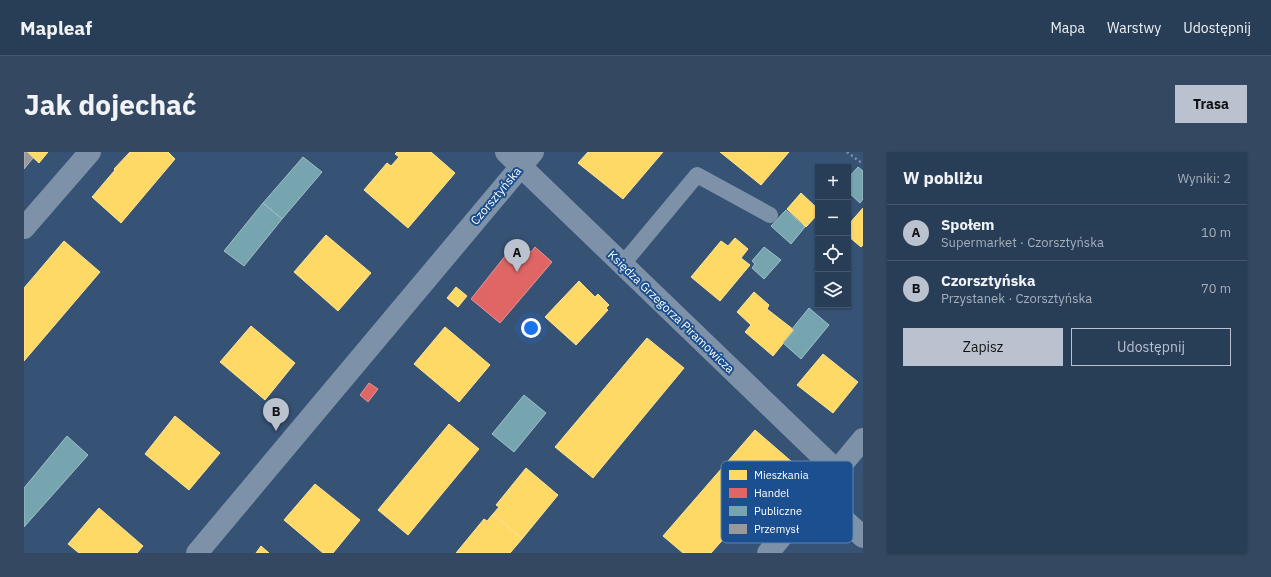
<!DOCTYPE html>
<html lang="pl">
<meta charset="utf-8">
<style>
:root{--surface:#283e57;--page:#344961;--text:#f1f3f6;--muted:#a5aeba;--line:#44576d;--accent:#b9c2ce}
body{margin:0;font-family:"IBM Plex Sans",sans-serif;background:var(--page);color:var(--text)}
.controls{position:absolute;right:12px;top:12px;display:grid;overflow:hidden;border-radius:0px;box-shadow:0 1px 3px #0004}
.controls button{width:36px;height:36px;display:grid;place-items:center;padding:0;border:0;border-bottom:1px solid var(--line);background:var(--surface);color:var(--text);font:20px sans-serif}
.you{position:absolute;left:507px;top:176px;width:14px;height:14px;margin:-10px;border:3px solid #fff;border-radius:50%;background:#1a73e8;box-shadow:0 0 0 6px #1a73e833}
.badge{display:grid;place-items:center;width:26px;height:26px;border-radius:50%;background:var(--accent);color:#111;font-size:13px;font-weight:700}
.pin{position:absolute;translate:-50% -33px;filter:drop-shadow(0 1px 2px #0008)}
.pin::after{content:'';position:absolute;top:21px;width:14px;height:12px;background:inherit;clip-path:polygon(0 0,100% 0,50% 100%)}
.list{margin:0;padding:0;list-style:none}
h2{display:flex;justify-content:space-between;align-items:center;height:52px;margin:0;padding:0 16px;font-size:17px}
h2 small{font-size:13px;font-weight:400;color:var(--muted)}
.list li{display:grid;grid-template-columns:26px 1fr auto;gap:12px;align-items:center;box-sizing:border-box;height:56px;padding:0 16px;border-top:1px solid var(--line)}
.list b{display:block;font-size:15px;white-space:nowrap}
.list p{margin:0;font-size:13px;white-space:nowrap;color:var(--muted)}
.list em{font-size:13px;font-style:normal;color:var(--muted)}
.actions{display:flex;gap:8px;padding:12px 16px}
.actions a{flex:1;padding:9px 0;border:1px solid var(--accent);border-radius:0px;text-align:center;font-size:14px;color:var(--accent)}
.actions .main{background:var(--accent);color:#111}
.icon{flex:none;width:22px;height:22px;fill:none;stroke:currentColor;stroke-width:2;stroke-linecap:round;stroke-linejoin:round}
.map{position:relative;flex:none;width:839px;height:401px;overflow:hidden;border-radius:0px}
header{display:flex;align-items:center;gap:24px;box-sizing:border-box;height:56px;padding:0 20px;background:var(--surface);border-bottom:1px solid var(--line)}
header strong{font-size:19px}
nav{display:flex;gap:22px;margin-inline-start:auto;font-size:14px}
.intro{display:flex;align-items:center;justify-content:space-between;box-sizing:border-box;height:96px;padding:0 24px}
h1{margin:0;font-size:28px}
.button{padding:10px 18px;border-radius:0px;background:var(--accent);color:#111;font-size:14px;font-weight:700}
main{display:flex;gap:24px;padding:0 24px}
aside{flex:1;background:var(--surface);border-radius:0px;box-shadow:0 1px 3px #0004}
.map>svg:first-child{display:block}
</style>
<header>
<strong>Mapleaf</strong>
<nav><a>Mapa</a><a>Warstwy</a><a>Udostępnij</a></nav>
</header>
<div class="intro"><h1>Jak dojechać</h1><a class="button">Trasa</a></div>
<main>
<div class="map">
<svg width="839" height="401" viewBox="0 0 839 401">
<rect width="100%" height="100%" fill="#365274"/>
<g fill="#ffd966" stroke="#ffe494">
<path d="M3 0H24L15 11Z"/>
<path d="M106 0H144L151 7 97 71 68 45 91 18 90 17Z"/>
<path d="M373 0H407L431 21 384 76 340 38 363 11 367 14 375 5 371 2Z"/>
<path d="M564 0H639L599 47 554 11Z"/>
<path d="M696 0H765L737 33Z"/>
<path d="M777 41 794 57V62L782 75 763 57Z"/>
<path d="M839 56V93L837 95 824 84V73Z"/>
<path d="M302 83 347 121 314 159 270 120Z"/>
<path d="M711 86 724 97 717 106 726 113 696 149 667 125 697 89 704 94Z"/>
<path d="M40 89 76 120 0 209V136Z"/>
<path d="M555 129 571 145 574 142 585 153 582 156 584 158 552 193 521 165Z"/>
<path d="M432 135 443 144 434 155 423 146Z"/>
<path d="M730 140 745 153 743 157 770 178 749 204 721 180 727 173 713 160Z"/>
<path d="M227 174 271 211 241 248 196 210Z"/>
<path d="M421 175 466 213 435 250 390 212Z"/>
<path d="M623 186 660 216 569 326 531 295Z"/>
<path d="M799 202 834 230 809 261 773 233Z"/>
<path d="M151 264 196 301 165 338 121 302Z"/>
<path d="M425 272 455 297 384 383 354 358Z"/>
<path d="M731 278 768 310 687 401H659L639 384Z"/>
<path d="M502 316 534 343 498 387 469 362 475 355 472 353Z"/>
<path d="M291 332 336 368 309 401H299L260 368Z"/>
<path d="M75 356 119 394 113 401H55L44 392Z"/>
<path d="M469 362 498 387 486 401H432L460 367 463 369Z"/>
<path d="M237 394 245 401H232Z"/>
</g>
<g fill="#e06666" stroke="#e99494">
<path d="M493 89 507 100 511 95 528 110 476 171 447 147Z"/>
<path d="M345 231 354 237 344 250 336 243Z"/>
</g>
<g fill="#76a5af" stroke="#9fc0c7">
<path d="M279 5 298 20 258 67 239 51Z"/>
<path d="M834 15 839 19V47L836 51 824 40V26Z"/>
<path d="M239 51 258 67 220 114 200 99Z"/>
<path d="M762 58 781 75 767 92 747 74Z"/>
<path d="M740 95 757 108 740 127 728 116 731 112 728 109Z"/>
<path d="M785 156 805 173 777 207 759 191 770 178 768 177Z"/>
<path d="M500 243 522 261 490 300 468 282Z"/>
<path d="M43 284 64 303 0 375V336Z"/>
</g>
<path fill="#999" stroke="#b8b8b8" d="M0 0H3L9 6 0 17Z"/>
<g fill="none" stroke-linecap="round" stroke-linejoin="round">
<path stroke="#7d92a8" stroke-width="2.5" stroke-dasharray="2 3" stroke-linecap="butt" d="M823 0 839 12"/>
<path stroke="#7d92a8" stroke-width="16" d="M598 113 673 23 746 63"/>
<g stroke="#7d92a8" stroke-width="22">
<path d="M482 0 813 319"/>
<path d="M0 76 66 0"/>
<path d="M793 343 839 385"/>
<path d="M173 401 509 0"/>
<path d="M744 401 839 287"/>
</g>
</g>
<g text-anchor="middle" stroke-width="4" stroke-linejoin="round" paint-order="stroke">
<g font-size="12" fill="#fff" stroke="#1b4f8f">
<text transform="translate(472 44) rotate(-50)" y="4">Czorsztyńska</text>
<text transform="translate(647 160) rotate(44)" y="4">Księdza Grzegorza Piramowicza</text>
</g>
</g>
<rect x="697" y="309" width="132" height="82" rx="6" fill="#1b4f8f" stroke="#5f84b1" stroke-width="1"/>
<rect x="705" y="318" width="18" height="10" fill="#ffd966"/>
<rect x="705" y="336" width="18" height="10" fill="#e06666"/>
<rect x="705" y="354" width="18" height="10" fill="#76a5af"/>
<rect x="705" y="372" width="18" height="10" fill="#999"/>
<g font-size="11" fill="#fff">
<text x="730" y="327">Mieszkania</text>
<text x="730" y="345">Handel</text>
<text x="730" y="363">Publiczne</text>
<text x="730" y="381">Przemysł</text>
</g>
</svg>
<div class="controls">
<button>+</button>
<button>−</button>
<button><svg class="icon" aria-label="locate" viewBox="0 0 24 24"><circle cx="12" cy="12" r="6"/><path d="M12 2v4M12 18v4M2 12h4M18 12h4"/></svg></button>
<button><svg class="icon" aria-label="layers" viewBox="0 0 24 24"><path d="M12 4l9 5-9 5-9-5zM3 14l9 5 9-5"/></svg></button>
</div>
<div class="you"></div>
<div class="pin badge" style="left:493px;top:120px">A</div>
<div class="pin badge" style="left:252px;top:279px">B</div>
</div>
<aside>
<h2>W pobliżu<small>Wyniki: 2</small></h2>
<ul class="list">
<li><span class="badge">A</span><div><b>Społem</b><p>Supermarket · Czorsztyńska</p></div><em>10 m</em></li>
<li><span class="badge">B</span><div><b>Czorsztyńska</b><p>Przystanek · Czorsztyńska</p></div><em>70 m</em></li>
</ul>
<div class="actions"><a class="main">Zapisz</a><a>Udostępnij</a></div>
</aside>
</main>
